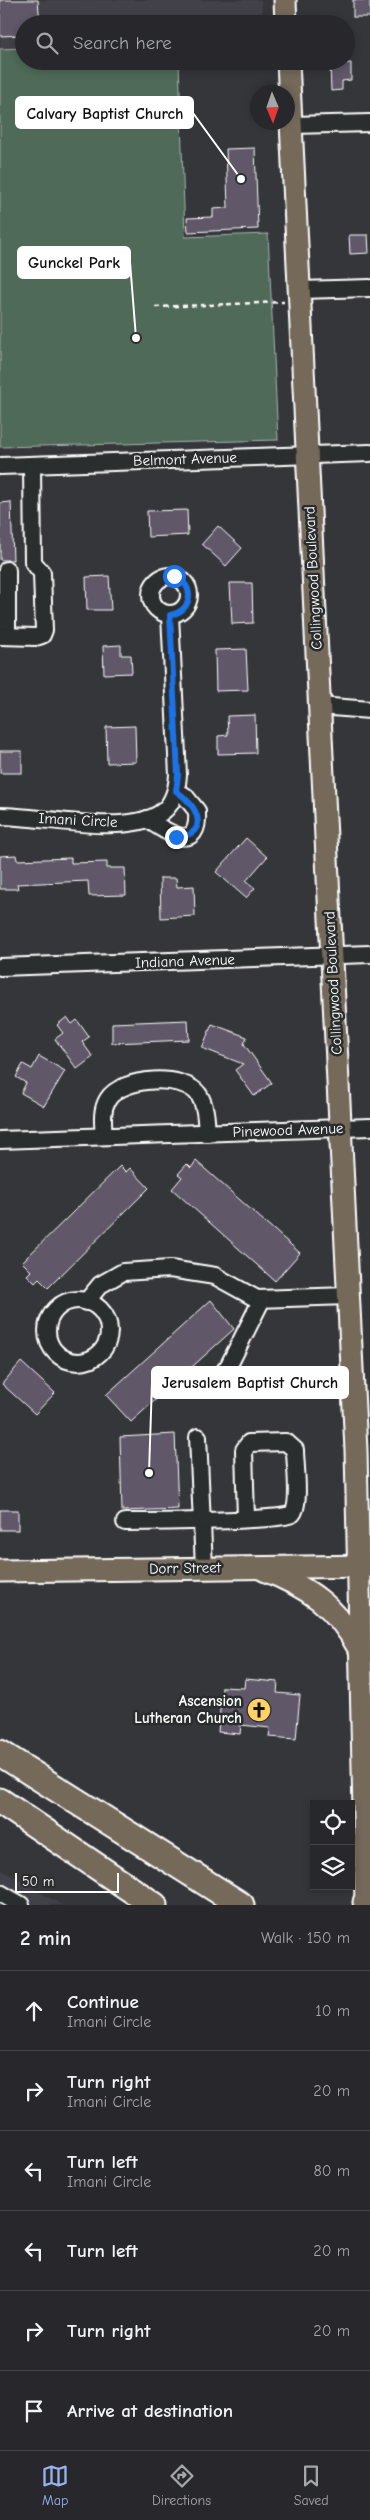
<!DOCTYPE html>
<meta charset="utf-8">
<style>
:root{--surface:#28282c;--page:#303034;--text:#f1f3f6;--muted:#a5a6a9;--line:#444448;--accent:#95b2f1}
body{margin:0;font-family:"Comic Neue",sans-serif;background:var(--page);color:var(--text)}
.controls{position:absolute;right:15px;bottom:15px;display:grid;overflow:hidden;border-radius:0px;box-shadow:0 2px 8px #0003}
.controls button{width:45px;height:45px;display:grid;place-items:center;padding:0;border:0;border-bottom:1px solid var(--line);background:var(--surface);color:var(--text);font:25px sans-serif}
.compass{position:absolute;left:250px;top:85px;width:45px;height:45px;border-radius:50%;background:var(--surface);box-shadow:0 2px 8px #0003;rotate:178deg}
.scale{position:absolute;left:15px;bottom:12px;width:104px;box-sizing:border-box;padding-left:5px;border:2px solid #fff;border-top:0;font-size:14px;line-height:18px;white-space:nowrap;color:#fff;-webkit-text-stroke:4px #2a2d2e;paint-order:stroke}
.stop{position:absolute;width:15px;height:15px;margin:-11px;border:4px solid #1a73e8;border-radius:50%;background:#fff}
.stop.end{background:#1a73e8;border-color:#fff;box-shadow:0 1px 5px #0008}
.list{margin:0;padding:0;list-style:none}
h2{display:flex;justify-content:space-between;align-items:center;height:65px;margin:0;padding:0 20px;font-size:21px}
h2 small{font-size:16px;font-weight:400;color:var(--muted)}
.list li{display:grid;grid-template-columns:32px 1fr auto;gap:15px;align-items:center;box-sizing:border-box;height:80px;padding:0 20px;border-top:1px solid var(--line)}
.list b{display:block;font-size:19px;white-space:nowrap}
.list p{margin:0;font-size:16px;white-space:nowrap;color:var(--muted)}
.list em{font-size:16px;font-style:normal;color:var(--muted)}
.icon{flex:none;width:28px;height:28px;fill:none;stroke:currentColor;stroke-width:2;stroke-linecap:round;stroke-linejoin:round}
.map{position:relative;flex:none;width:370px;height:1905px;overflow:hidden}
.search{position:absolute;background:var(--surface);box-shadow:0 2px 8px #0003;left:15px;right:15px;top:15px;height:55px;display:flex;align-items:center;gap:12px;box-sizing:border-box;padding:0 18px;border-radius:28px;color:var(--muted);font-size:19px}
.sheet{height:545px;background:var(--surface)}
nav{display:flex;justify-content:space-around;align-items:center;box-sizing:border-box;height:70px;border-top:1px solid var(--line);background:var(--surface);font-size:14px;color:var(--muted)}
nav a{display:grid;justify-items:center;gap:2px}
nav .on{color:var(--accent)}
.map>svg:first-child{display:block}
</style>
<div class="map">
<svg width="370" height="1905" viewBox="0 0 370 1905">
<rect width="100%" height="100%" fill="#35363a"/>
<filter id="ink" filterUnits="userSpaceOnUse"><feTurbulence type="fractalNoise" baseFrequency=".02" numOctaves="2"/><feDisplacementMap in="SourceGraphic" scale="10" xChannelSelector="R" yChannelSelector="G"/><feConvolveMatrix kernelMatrix="1 2 1 2 8 2 1 2 1" color-interpolation-filters="sRGB"/></filter>
<g filter="url(#ink)">
<g fill="#424048">
<path d="M0 0H261L263 24H24V48L0 49Z"/>
<path d="M0 1869 62 1905H0Z"/>
</g>
<path fill="#506b59" stroke="#a8b5ac" d="M24 48V61H179L185 237 268 234 278 440 0 447V49Z"/>
<g fill="#605868" stroke="#fff">
<path d="M0 0H38L40 24H24V35L0 36Z"/>
<rect x="353" y="0" width="17" height="17"/>
<path d="M351 63V80L342 81V90L331 91 330 64Z"/>
<path d="M255 148 258 229 188 232 187 218 213 217V209L228 208 226 149Z"/>
<path d="M349 235H368L369 253 350 254Z"/>
<path d="M11 502 13 560H0V503Z"/>
<path d="M187 510 188 535 148 537 147 511Z"/>
<path d="M218 526 242 548 226 566 202 544Z"/>
<path d="M109 576 111 610H87L86 577Z"/>
<path d="M230 583H252L253 623 232 624Z"/>
<path d="M121 645V655H131L132 673 104 674 103 646Z"/>
<path d="M246 649 248 690 216 691 215 650Z"/>
<path d="M255 715 256 753 218 754V736L228 735 227 716Z"/>
<path d="M135 726 136 762 107 763 106 727Z"/>
<rect x="0" y="751" width="22" height="22"/>
<path d="M246 838 267 857 246 881 255 888 246 898 216 872Z"/>
<path d="M16 855 17 860 71 858V863L107 862V868H125L126 895 89 896 88 881 17 884 18 889H0V856Z"/>
<path d="M160 878H176L177 887 194 886 195 916 161 918Z"/>
<path d="M67 1017 72 1024 77 1020 89 1037 82 1042 93 1057 77 1069 55 1039 63 1033 57 1025Z"/>
<path d="M188 1020 189 1040 112 1043V1023Z"/>
<path d="M212 1024 247 1037 244 1044 272 1083 254 1096 235 1070 243 1064 202 1048Z"/>
<path d="M39 1056 65 1071 44 1106 21 1093 26 1083 16 1077 23 1064 32 1069Z"/>
<path d="M196 1161 300 1253 275 1281 172 1189 182 1177 178 1174 187 1164 191 1168Z"/>
<path d="M120 1166 126 1172 130 1168 149 1188 48 1288 39 1279 35 1283 27 1275 31 1271 22 1262Z"/>
<path d="M211 1300 234 1329 131 1422 106 1395Z"/>
<path d="M21 1362 55 1393 35 1414 2 1384Z"/>
<path d="M175 1434 178 1509 122 1511 120 1437Z"/>
<rect x="0" y="1510" width="18" height="20"/>
<path d="M245 1679 278 1682 277 1693 300 1695 296 1739 269 1737 270 1728 241 1725 240 1734 218 1732 222 1687 244 1688Z"/>
</g>
<g fill="none" stroke-linecap="round" stroke-linejoin="round">
<g stroke="#fff" stroke-width="20">
<g id="minor">
<path d="M292 125 370 123"/>
<path d="M300 290 370 288"/>
<path d="M0 466 370 453"/>
<path d="M7 570V636"/>
<circle cx="170" cy="595" r="19"/>
<path d="M0 636 36 637 42 635 44 630 42 573 33 562 32 465"/>
<path d="M319 706 370 710"/>
<path d="M0 816C42 816 123 836 159 814 173 806 177 790 178 775L170 615"/>
<path d="M147 819C165 831 200 856 197 811L185 796 177 791"/>
<path d="M0 967 370 954"/>
<path d="M104 1136C103 1123 101 1110 108 1099 122 1077 184 1073 199 1095 206 1106 206 1120 207 1133"/>
<path d="M0 1140 370 1127"/>
<circle cx="78" cy="1331" r="31"/>
<path d="M86 1302 100 1285 123 1272 170 1269 215 1276 257 1299 348 1296"/>
<path d="M216 1382 229 1365 262 1299"/>
<path d="M198 1437 204 1567"/>
<path d="M125 1522C146 1522 284 1521 292 1514 301 1505 295 1464 295 1450L286 1442 249 1443 244 1450 246 1519"/>
<path d="M0 1893 21 1905"/>
</g>
</g>
<g stroke="#fff" stroke-width="25">
<g id="major">
<path d="M285 0 286 24"/>
<path d="M288 61 356 1450 366 1905"/>
<path d="M264 1570C308 1587 336 1606 359 1649"/>
<path d="M0 1571 370 1566"/>
</g>
</g>
<g stroke="#fff" stroke-width="29">
<g id="highway">
<path d="M0 1753 241 1905"/>
<path d="M0 1801 154 1905"/>
<path d="M366 1902 370 1905"/>
</g>
</g>
<path stroke="#fff" stroke-width="2.5" stroke-dasharray="5 4" stroke-linecap="butt" d="M155 307 284 302"/>
<use href="#minor" stroke="#2a2d2e" stroke-width="16"/>
<use href="#major" stroke="#746a5a" stroke-width="21"/>
<use href="#highway" stroke="#746a5a" stroke-width="25"/>
</g>
</g>
<g fill="none" stroke-linecap="round" stroke-linejoin="round" filter="url(#ink)">
<path stroke="#1a73e8" stroke-width="6" d="M174 576C195 584 194 611 170 615L178 775 176 791C197 804 212 835 176 837"/>
</g>
<defs>
<g id="church-disc" transform="scale(1.25)"><circle r="9.5" fill="#ffd166" stroke="#2a2d2e"/><path d="M-1.2-6h2.4v3.5h3.3v2.4h-3.3V6h-2.4V-.1h-3.3v-2.4h3.3Z" fill="#111"/></g>
</defs>
<g fill-rule="evenodd">
<use href="#church-disc" x="259" y="1710"/>
</g>
<g text-anchor="middle" stroke-width="5" stroke-linejoin="round" paint-order="stroke">
<g font-size="15" fill="#fff" stroke="#2a2d2e">
<text transform="translate(185 459) rotate(-2)" y="5">Belmont Avenue</text>
<text transform="translate(313 578) rotate(-93)" y="5">Collingwood Boulevard</text>
<text transform="translate(78 820) rotate(3)" y="5">Imani Circle</text>
<text transform="translate(185 961) rotate(-2)" y="5">Indiana Avenue</text>
<text transform="translate(333 983) rotate(-93)" y="5">Collingwood Boulevard</text>
<text transform="translate(288 1130) rotate(-2)" y="5">Pinewood Avenue</text>
<text transform="translate(185 1568) rotate(-1)" y="5">Dorr Street</text>
</g>
<g font-size="15" font-weight="bold" fill="#fff" stroke="#2a2d2e" text-anchor="end">
<text x="242" y="1706">Ascension<tspan x="242" dy="17">Lutheran Church</tspan></text>
</g>
</g>
<path fill="none" stroke="#fff" stroke-width="2" d="M241 179L193 113M136 338L130 262M149 1473L152 1382"/>
<g fill="#fff" stroke="#2a2d2e" stroke-width="2">
<circle cx="241" cy="179" r="5"/>
<circle cx="136" cy="338" r="5"/>
<circle cx="149" cy="1473" r="5"/>
</g>
<g fill="#fff" stroke="#fff" stroke-width="2">
<rect x="16" y="97" width="177" height="31" rx="5"/>
<rect x="18" y="247" width="112" height="31" rx="5"/>
<rect x="152" y="1367" width="196" height="31" rx="5"/>
</g>
<g font-size="16" text-anchor="middle" font-weight="bold" fill="#111">
<text x="105" y="119">Calvary Baptist Church</text>
<text x="74" y="268">Gunckel Park</text>
<text x="250" y="1388">Jerusalem Baptist Church</text>
</g>
</svg>
<div class="controls">
<button><svg class="icon" aria-label="locate" viewBox="0 0 24 24"><circle cx="12" cy="12" r="6"/><path d="M12 2v4M12 18v4M2 12h4M18 12h4"/></svg></button>
<button><svg class="icon" aria-label="layers" viewBox="0 0 24 24"><path d="M12 4l9 5-9 5-9-5zM3 14l9 5 9-5"/></svg></button>
</div>
<svg class="compass" viewBox="-18 -18 36 36"><path d="M0-13l5 13h-10z" fill="#e53935"/><path d="M0 13l5-13h-10z" fill="#a5a6a9"/></svg>
<div class="scale">50 m</div>
<div class="stop" style="left:174px;top:576px"></div>
<div class="stop end" style="left:176px;top:837px"></div>
<div class="search"><svg class="icon" aria-label="search" viewBox="0 0 24 24"><circle cx="10" cy="10" r="6"/><path d="M15 15l6 6"/></svg>Search here</div>
</div>
<section class="sheet">
<h2>2 min<small>Walk · 150 m</small></h2>
<ul class="list">
<li><svg class="icon" aria-label="ahead" viewBox="0 0 24 24"><path d="M12 20V5M6 11l6-6 6 6"/></svg><div><b>Continue</b><p>Imani Circle</p></div><em>10 m</em></li>
<li><svg class="icon" aria-label="right" viewBox="0 0 24 24"><path d="M7 20v-9h11M14 6l5 5-5 5"/></svg><div><b>Turn right</b><p>Imani Circle</p></div><em>20 m</em></li>
<li><svg class="icon" aria-label="left" viewBox="0 0 24 24"><path d="M17 20v-9H6M10 6l-5 5 5 5"/></svg><div><b>Turn left</b><p>Imani Circle</p></div><em>80 m</em></li>
<li><svg class="icon" aria-label="left" viewBox="0 0 24 24"><path d="M17 20v-9H6M10 6l-5 5 5 5"/></svg><div><b>Turn left</b></div><em>20 m</em></li>
<li><svg class="icon" aria-label="right" viewBox="0 0 24 24"><path d="M7 20v-9h11M14 6l5 5-5 5"/></svg><div><b>Turn right</b></div><em>20 m</em></li>
<li><svg class="icon" aria-label="arrive" viewBox="0 0 24 24"><path d="M6 21V4h12l-3 4 3 4H6"/></svg><div><b>Arrive at destination</b></div></li>
</ul>
</section>
<nav>
<a class="on"><svg class="icon" aria-label="map" viewBox="0 0 24 24"><path d="M3 6l6-2 6 2 6-2v14l-6 2-6-2-6 2zM9 4v14M15 6v14"/></svg>Map</a>
<a><svg class="icon" aria-label="directions" viewBox="0 0 24 24"><path d="M12 3l9 9-9 9-9-9zM9 14v-3h6M13 9l2 2-2 2"/></svg>Directions</a>
<a><svg class="icon" aria-label="saved" viewBox="0 0 24 24"><path d="M7 4h10v16l-5-4-5 4z"/></svg>Saved</a>
</nav>
